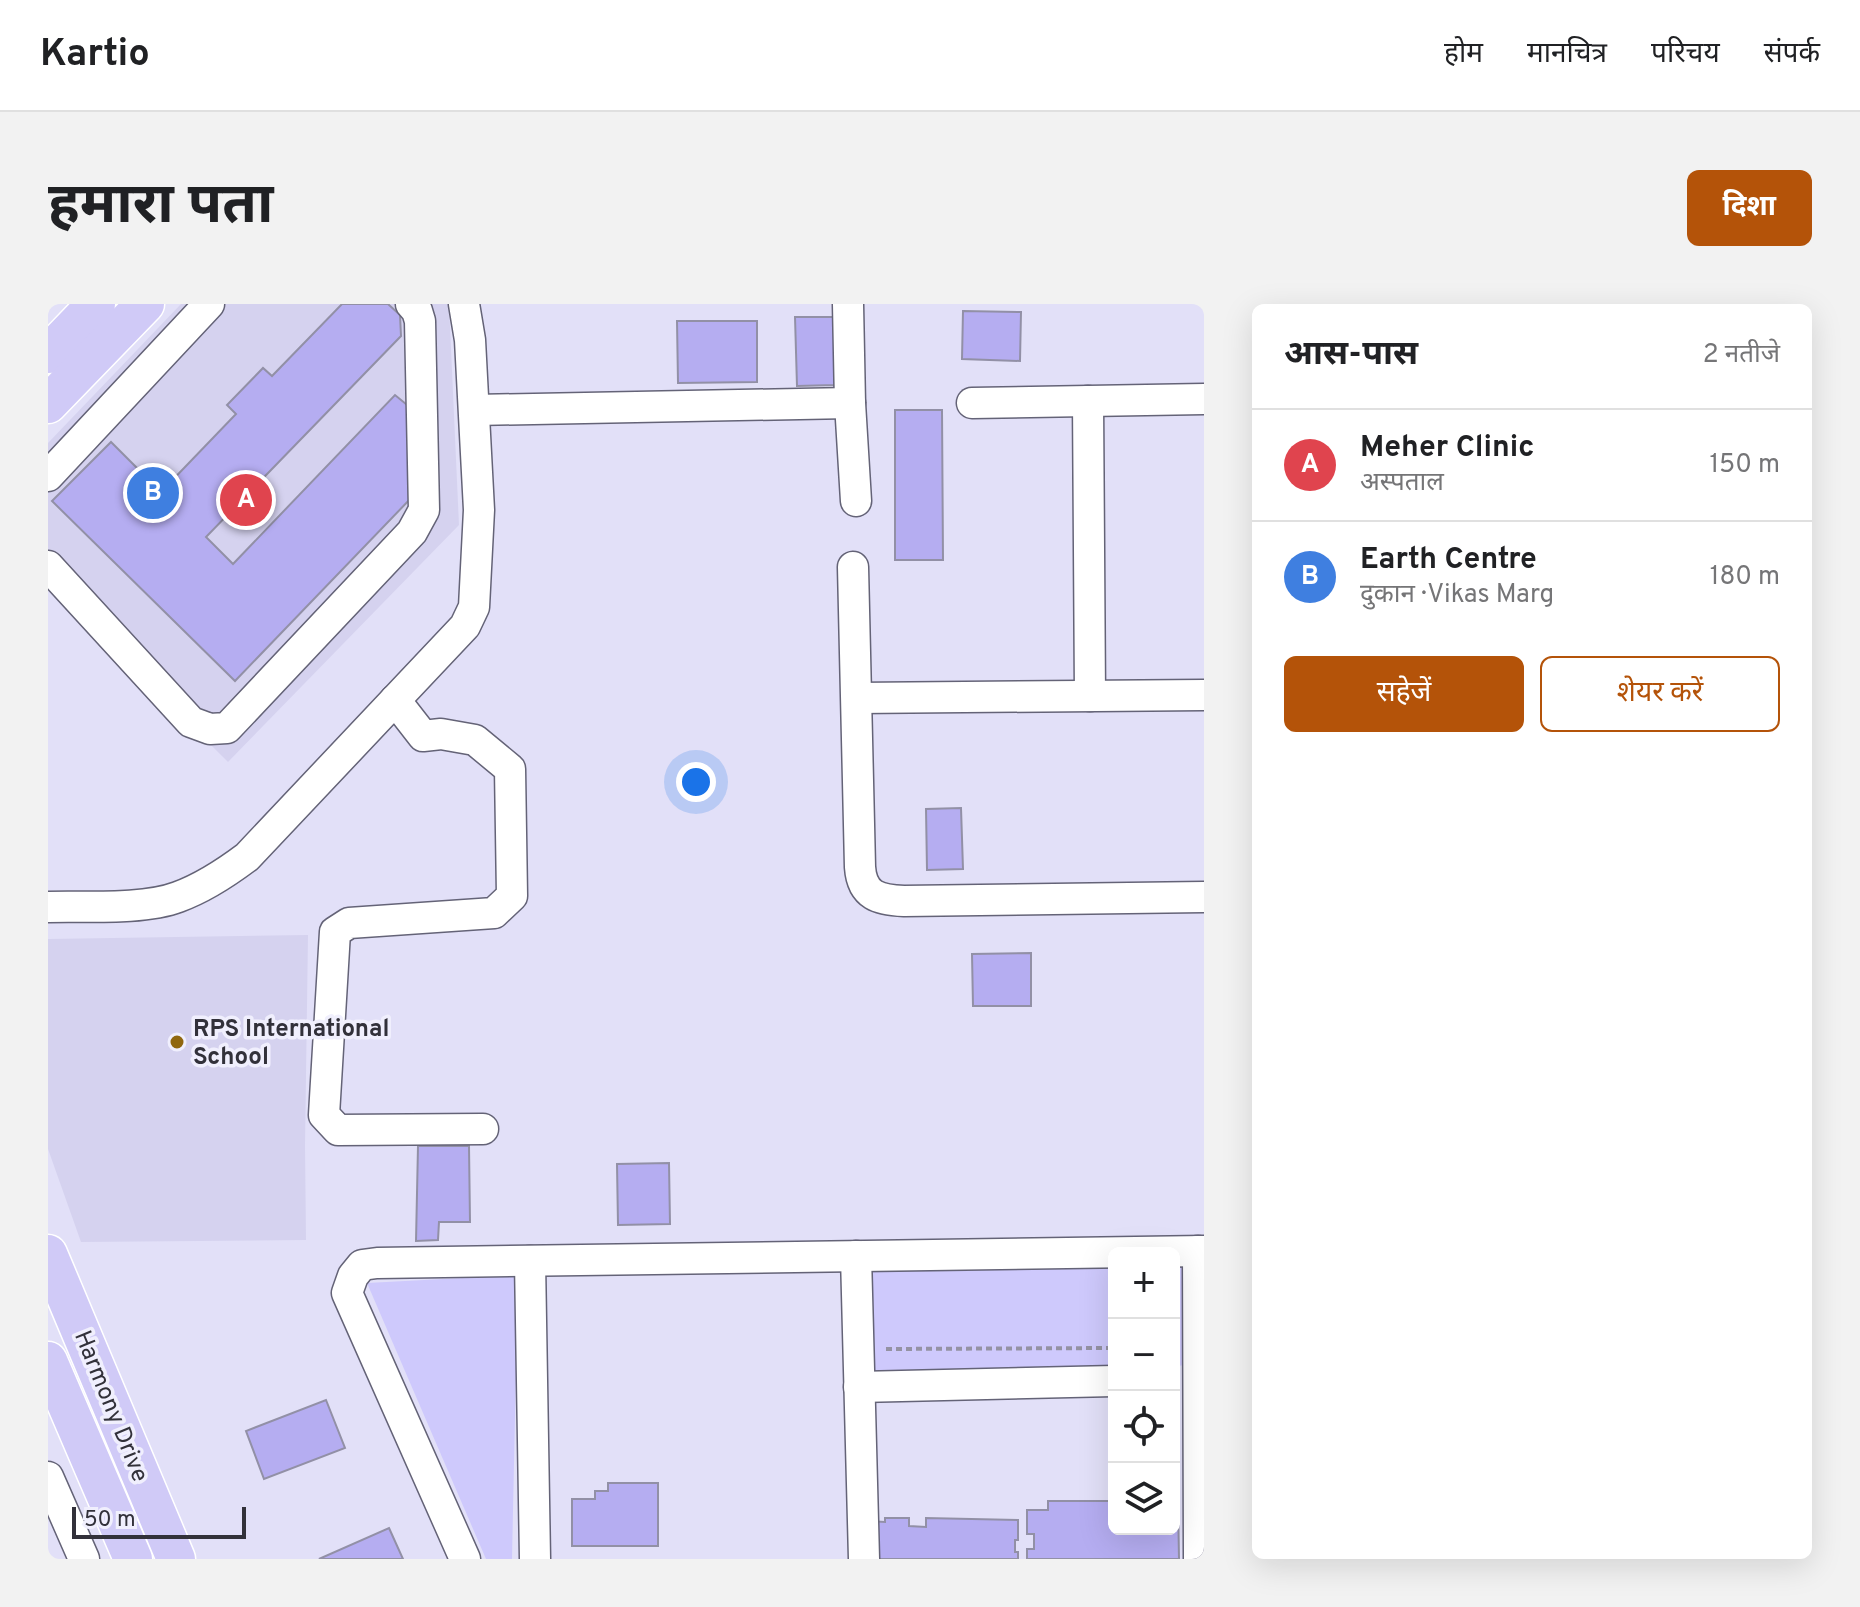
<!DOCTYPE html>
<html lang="hi">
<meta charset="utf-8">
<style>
:root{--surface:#fff;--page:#f2f2f2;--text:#202124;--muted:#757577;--line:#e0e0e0;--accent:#b45309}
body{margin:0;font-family:Overpass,"Noto Sans Devanagari",sans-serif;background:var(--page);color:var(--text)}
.controls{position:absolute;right:24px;bottom:24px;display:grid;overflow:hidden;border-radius:12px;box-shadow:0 8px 32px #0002}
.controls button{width:72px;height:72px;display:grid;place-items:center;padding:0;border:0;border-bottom:2px solid var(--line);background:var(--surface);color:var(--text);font:40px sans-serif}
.scale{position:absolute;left:24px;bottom:20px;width:174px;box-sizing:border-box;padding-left:8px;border:4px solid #32313a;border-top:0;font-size:22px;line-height:28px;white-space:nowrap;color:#32313a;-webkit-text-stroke:6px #f0effd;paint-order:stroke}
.you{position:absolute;left:648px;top:478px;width:28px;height:28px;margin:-20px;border:6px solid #fff;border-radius:50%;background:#1a73e8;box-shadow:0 0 0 12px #1a73e833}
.badge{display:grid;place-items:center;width:52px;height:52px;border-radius:50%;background:var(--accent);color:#fff;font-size:26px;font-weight:700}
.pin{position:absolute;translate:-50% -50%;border:4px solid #fff;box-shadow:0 2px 8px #0006}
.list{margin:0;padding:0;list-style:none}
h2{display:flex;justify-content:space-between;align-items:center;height:104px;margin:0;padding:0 32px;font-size:34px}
h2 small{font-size:26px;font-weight:400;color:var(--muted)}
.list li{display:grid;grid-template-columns:52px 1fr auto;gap:24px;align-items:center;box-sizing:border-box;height:112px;padding:0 32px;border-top:2px solid var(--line)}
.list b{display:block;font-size:30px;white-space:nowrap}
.list p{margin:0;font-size:26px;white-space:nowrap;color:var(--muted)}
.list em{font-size:26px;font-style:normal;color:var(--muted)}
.actions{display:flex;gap:16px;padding:24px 32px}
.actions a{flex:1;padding:18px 0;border:2px solid var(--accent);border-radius:12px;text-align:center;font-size:28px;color:var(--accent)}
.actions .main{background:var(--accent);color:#fff}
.icon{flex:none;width:44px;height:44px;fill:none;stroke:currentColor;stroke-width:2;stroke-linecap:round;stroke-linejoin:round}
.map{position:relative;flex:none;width:1156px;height:1255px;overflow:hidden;border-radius:12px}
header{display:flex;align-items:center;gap:48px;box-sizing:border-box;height:112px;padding:0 40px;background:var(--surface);border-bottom:2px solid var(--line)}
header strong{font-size:38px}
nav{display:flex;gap:44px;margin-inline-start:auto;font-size:28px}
.intro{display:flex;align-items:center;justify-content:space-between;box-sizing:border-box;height:192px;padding:0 48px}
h1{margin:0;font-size:56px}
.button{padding:20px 36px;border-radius:12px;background:var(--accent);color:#fff;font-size:28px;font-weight:700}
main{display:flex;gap:48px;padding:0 48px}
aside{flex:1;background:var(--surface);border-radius:12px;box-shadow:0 8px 32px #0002}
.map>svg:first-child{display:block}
</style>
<header>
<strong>Kartio</strong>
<nav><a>होम</a><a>मानचित्र</a><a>परिचय</a><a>संपर्क</a></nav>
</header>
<div class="intro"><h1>हमारा पता</h1><a class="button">दिशा</a></div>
<main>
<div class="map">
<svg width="1156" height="1255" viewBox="0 0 1156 1255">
<rect width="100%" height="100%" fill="#e2e0f8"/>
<g fill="#d5d2ef">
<path d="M133 0H401L411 221 180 458 0 279V139Z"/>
<path d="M260 631 257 842 258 936 33 938 0 845V635Z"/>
</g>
<g fill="#cec9fc">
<path d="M1126 954H1139L1141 1061 1126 1062Z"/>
<path d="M1066 955V1063L822 1069 820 961Z"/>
<path d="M470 971 464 1255H438L319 979Z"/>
</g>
<g fill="#b5adf1" stroke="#9290a6" stroke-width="2">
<path d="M294 0H340L352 11 353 32 158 233 185 260 347 91 364 105 366 191 187 377 4 197 63 138 113 188 188 110 179 101 215 64 224 72Z"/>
<path d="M915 7 973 8 972 57 914 55Z"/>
<path d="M747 13H786L787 81 749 82Z"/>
<path d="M629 17H709V78L630 79Z"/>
<path d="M847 106H894L895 256H847Z"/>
<path d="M913 504 915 565 879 566 878 505Z"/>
<path d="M983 649V702H925L924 650Z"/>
<path d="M370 842H421L422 918H391L390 936 368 937Z"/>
<path d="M621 859 622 920 570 921 569 860Z"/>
<path d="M278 1096 297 1144 216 1175 198 1127Z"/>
<path d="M560 1179H610V1242H524V1195H547V1187H560Z"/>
<path d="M1126 1196H1130L1131 1255H979V1245H986V1230H979V1206H1000V1197H1066V1225H1126Z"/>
<path d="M837 1214H861V1222L878 1223V1214L970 1216V1236H967V1248H970V1255H819L820 1217 837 1218Z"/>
<path d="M341 1224 355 1255H271Z"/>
</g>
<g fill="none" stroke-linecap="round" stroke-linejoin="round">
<g stroke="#646377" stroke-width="33">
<g id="minor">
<path d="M800 0 802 99 808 197"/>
<path d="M1040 97 1042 392"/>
<path d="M924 99 1156 95"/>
<path d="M427 106 802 99"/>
<path d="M0 172 161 0"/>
<path d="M0 262 143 418 162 425 179 424 364 228 376 206 372 17 369 7 363 0"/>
<path d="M805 263 812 563C814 592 831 596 856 597L1156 593"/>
<path d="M809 394 1156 391"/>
<path d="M347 396 375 432 393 430 427 436 462 465 464 592 446 609 301 619 287 628 276 811 290 826 435 825"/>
<path d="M0 603C37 602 96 606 130 593 155 584 179 568 199 553L417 322 426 303 431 206 422 36 416 0"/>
<path d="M1150 947 1151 1255"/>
<path d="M808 952 816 1255"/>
<path d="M482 957 487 1255"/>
<path d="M811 1083 1066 1077"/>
<path d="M0 1173 36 1255"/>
<path d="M417 1255 299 989 305 972 314 961 329 959 1156 947"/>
</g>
</g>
<g stroke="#fff" stroke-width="41">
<g id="major">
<path d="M0 50 48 0"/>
<path d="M0 100 97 0"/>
<path d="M0 950 128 1255"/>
<path d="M0 1057 85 1255"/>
</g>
</g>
<path stroke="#9492a3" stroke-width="4" stroke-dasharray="6 4" stroke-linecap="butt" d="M838 1045 1066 1044"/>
<use href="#minor" stroke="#fff" stroke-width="30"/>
<use href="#major" stroke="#d0caf7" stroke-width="38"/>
</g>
<circle fill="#90670f" stroke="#f0effd" stroke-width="3" cx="129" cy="738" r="8"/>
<g text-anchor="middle" stroke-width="7" stroke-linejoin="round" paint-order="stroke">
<g font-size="24" font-weight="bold" fill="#32313a" stroke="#f0effd" text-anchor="start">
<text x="145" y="732">RPS International<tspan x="145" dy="28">School</tspan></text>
</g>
<g font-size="24" fill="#32313a" stroke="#f0effd">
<text transform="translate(64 1102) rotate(68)" y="8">Harmony Drive</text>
</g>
</g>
</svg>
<div class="controls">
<button>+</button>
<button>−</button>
<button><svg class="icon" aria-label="locate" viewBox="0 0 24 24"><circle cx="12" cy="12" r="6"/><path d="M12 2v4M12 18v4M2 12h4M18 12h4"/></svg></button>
<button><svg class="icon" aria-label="layers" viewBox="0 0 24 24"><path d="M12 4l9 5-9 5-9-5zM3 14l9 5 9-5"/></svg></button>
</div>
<div class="scale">50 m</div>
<div class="you"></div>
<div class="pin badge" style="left:198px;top:196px;background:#e0444e">A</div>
<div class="pin badge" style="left:105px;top:189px;background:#3f7fe0">B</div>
</div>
<aside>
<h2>आस-पास<small>2 नतीजे</small></h2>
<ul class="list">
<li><span class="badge" style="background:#e0444e">A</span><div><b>Meher Clinic</b><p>अस्पताल</p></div><em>150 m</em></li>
<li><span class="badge" style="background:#3f7fe0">B</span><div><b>Earth Centre</b><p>दुकान · Vikas Marg</p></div><em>180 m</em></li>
</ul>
<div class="actions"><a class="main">सहेजें</a><a>शेयर करें</a></div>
</aside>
</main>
